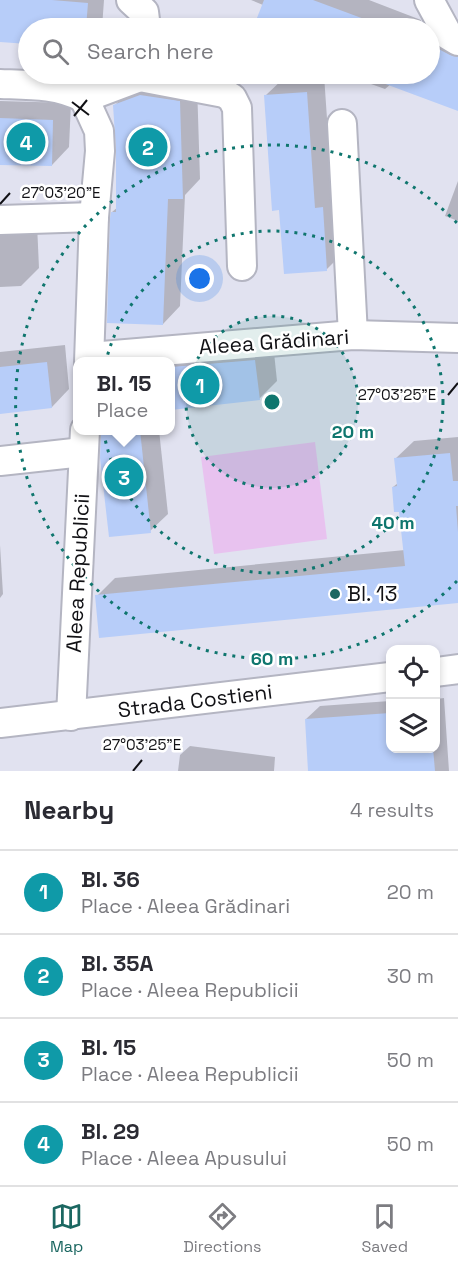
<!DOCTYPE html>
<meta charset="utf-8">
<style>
:root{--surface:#fff;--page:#f7f7f7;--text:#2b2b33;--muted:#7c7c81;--line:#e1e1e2;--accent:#1b6761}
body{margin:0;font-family:"Space Grotesk",sans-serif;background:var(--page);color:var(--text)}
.controls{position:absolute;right:18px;bottom:18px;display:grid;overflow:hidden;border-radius:12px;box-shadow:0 3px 9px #0003}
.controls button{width:54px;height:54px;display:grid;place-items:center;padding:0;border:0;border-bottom:2px solid var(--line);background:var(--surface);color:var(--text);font:30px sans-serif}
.you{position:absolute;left:200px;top:279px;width:21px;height:21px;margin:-15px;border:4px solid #fff;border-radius:50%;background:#1a73e8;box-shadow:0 0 0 9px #1a73e833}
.badge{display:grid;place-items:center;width:39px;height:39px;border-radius:50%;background:var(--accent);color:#fff;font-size:20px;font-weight:700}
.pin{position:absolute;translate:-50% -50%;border:3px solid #fff;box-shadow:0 2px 6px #0006}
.popup{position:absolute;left:73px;top:357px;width:102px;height:78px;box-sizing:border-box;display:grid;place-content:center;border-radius:12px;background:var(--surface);filter:drop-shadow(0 2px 4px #0005);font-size:20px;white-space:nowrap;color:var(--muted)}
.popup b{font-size:22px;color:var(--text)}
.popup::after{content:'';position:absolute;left:50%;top:100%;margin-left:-12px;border:12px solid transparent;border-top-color:var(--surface)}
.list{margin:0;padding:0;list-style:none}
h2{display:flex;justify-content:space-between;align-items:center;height:78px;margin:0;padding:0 24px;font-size:26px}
h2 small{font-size:20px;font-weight:400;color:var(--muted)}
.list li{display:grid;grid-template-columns:39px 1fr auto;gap:18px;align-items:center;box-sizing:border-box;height:84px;padding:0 24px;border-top:2px solid var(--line)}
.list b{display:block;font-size:22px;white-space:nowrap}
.list p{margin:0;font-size:20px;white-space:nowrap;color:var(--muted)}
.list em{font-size:20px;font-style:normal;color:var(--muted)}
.icon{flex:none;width:33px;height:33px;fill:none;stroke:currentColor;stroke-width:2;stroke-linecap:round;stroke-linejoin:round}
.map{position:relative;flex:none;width:458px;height:771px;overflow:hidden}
.search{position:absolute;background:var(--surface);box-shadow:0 3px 9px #0003;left:18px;right:18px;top:18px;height:66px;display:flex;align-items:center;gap:15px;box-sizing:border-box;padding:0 21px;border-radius:33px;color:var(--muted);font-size:22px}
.sheet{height:414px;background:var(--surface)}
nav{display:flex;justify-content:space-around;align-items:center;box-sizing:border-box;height:84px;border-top:2px solid var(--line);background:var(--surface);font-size:16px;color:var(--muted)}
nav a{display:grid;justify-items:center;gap:3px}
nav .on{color:var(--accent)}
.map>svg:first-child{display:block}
</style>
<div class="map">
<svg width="458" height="771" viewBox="0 0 458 771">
<rect width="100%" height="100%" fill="#e1e2f0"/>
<path fill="#e8c2ef" d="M315 442 327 539 214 554 201 457Z"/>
<g fill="#0003">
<path d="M0 0H104L102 28H28V43L0 40Z"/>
<path d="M251 0H369L421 20 419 26 425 28H254L263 5Z"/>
<path d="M430 30 458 41V110L391 84 385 89 343 74H430Z"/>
<path d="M324 75 332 191 344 252 326 270 266 95 284 78Z"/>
<path d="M197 84 200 179 185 195 180 306 163 324 112 212 118 207 115 105 133 87Z"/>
<path d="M0 101 71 103 69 147 52 165 0 163Z"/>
<path d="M458 181V221L445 216Z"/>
<path d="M37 224 39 268 21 286 0 287V226Z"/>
<path d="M273 343 277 381 259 399 170 408V362Z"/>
<path d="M65 345 69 389 52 407 0 412V352Z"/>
<path d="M159 430 168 514 150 531 103 431Z"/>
<path d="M458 437V602L97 596 115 578 405 550 401 510 393 487 398 483 395 459 414 441Z"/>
<path d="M0 545 3 594 0 598Z"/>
<path d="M444 698 449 771H310L306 719 320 706 390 701V748H436V699Z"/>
<path d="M190 746 275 757 274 771H178L180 755Z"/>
</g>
<g fill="#b7cdf9">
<path d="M0 0H52L88 3 86 28H28V44L0 42Z"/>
<path d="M264 0H313L383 26 382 28H253Z"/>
<path d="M429 44 450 55 458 57V111L364 76V74H429Z"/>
<path d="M307 92 315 208 323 207 327 271 284 274 279 210 272 211 264 95Z"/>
<path d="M140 95 180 101 183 199H168L163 325 107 323 110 218 111 212H116V150L113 105Z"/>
<path d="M0 118 53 120 52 166 0 165Z"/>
<path d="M255 360 260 400 171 410V367Z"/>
<path d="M47 362 52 408 0 414V367Z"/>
<path d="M101 430H140L151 533 109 537 100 458Z"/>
<path d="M450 453 453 481H458V506H456L458 532V603L99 638 95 595 405 566 399 512H394L392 487 397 486 394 458Z"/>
<path d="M390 713V748H433L435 771H308L305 719Z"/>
</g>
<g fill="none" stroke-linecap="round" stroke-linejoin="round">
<g stroke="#b4b5c2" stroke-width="32">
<g id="minor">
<path d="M131 0 144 12 146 28"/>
<path d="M429 0 448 35 458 41"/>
<path d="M140 77 224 93 232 98 237 108 242 266"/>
<path d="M0 84C30 85 57 84 84 98"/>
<path d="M84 98 99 131 100 151 94 217 89 362"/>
<path d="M84 98 140 77V74"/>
<path d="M342 124 353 335"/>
<path d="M0 220 94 217"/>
<path d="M90 357 353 335 458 338"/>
<path d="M0 461 83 452"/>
<path d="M436 672 458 669"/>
<path d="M71 716 85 430"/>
<path d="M0 723 390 677"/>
</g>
</g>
<use href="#minor" stroke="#fff" stroke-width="28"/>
</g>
<path fill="none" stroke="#111115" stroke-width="2" d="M72 102 89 115M74 116 87 100M0 204 10 193M448 395 458 383M133 771 142 760"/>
<circle cx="272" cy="402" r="86" fill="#0f766e" fill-opacity=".12"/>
<g fill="none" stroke="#0f766e" stroke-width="3" stroke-dasharray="3 6">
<circle cx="272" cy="402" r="86"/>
<circle cx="272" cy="402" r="171"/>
<path d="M457 581A257 257 0 1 1 457 223"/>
</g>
<circle fill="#1b6761" stroke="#fff" stroke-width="2" cx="335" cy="594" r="6"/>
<g text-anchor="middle" stroke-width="5" stroke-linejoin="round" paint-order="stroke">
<g font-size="21" fill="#111115" stroke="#fff">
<text transform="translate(274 342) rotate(-4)" y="7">Aleea Grădinari</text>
<text transform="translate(78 573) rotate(-87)" y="7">Aleea Republicii</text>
<text transform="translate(195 701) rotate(-7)" y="7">Strada Costieni</text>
</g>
<g font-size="21" fill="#111115" stroke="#fff" text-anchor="start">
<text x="347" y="601">Bl. 13</text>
</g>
</g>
<g font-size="15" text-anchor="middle" fill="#111115" stroke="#fff" stroke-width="5" stroke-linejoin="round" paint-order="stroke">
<text x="61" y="198">27°03'20"E</text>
<text x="397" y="400">27°03'25"E</text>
<text x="142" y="750">27°03'25"E</text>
</g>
<circle cx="272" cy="402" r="9" fill="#0f766e" stroke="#fff" stroke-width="3"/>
<g font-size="18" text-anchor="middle" font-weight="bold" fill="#0f766e" stroke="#fff" stroke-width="5" stroke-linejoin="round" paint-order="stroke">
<text x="353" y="438">20 m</text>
<text x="393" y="529">40 m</text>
<text x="272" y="665">60 m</text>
</g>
</svg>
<div class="controls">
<button><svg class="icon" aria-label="locate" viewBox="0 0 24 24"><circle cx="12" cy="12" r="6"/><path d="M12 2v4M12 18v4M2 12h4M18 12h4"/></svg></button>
<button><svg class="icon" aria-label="layers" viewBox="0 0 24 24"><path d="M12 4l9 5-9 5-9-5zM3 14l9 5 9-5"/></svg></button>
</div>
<div class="you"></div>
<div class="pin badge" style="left:200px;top:385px;background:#0f9aa8">1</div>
<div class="pin badge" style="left:148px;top:147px;background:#0f9aa8">2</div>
<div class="pin badge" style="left:124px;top:477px;background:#0f9aa8">3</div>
<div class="popup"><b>Bl. 15</b>Place</div>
<div class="pin badge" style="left:26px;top:142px;background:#0f9aa8">4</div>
<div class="search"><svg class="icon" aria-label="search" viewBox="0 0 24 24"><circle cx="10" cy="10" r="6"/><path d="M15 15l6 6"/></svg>Search here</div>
</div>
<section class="sheet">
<h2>Nearby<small>4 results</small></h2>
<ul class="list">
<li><span class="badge" style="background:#0f9aa8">1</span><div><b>Bl. 36</b><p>Place · Aleea Grădinari</p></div><em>20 m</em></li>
<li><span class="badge" style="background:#0f9aa8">2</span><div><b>Bl. 35A</b><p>Place · Aleea Republicii</p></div><em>30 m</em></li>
<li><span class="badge" style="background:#0f9aa8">3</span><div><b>Bl. 15</b><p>Place · Aleea Republicii</p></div><em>50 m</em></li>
<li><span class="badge" style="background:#0f9aa8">4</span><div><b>Bl. 29</b><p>Place · Aleea Apusului</p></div><em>50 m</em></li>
</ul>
</section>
<nav>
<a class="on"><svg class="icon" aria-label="map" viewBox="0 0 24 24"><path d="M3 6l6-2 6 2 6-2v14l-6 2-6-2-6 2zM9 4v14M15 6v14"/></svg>Map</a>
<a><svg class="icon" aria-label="directions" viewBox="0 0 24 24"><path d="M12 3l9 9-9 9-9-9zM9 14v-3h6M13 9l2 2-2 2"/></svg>Directions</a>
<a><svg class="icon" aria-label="saved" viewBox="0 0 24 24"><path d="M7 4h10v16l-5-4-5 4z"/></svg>Saved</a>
</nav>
